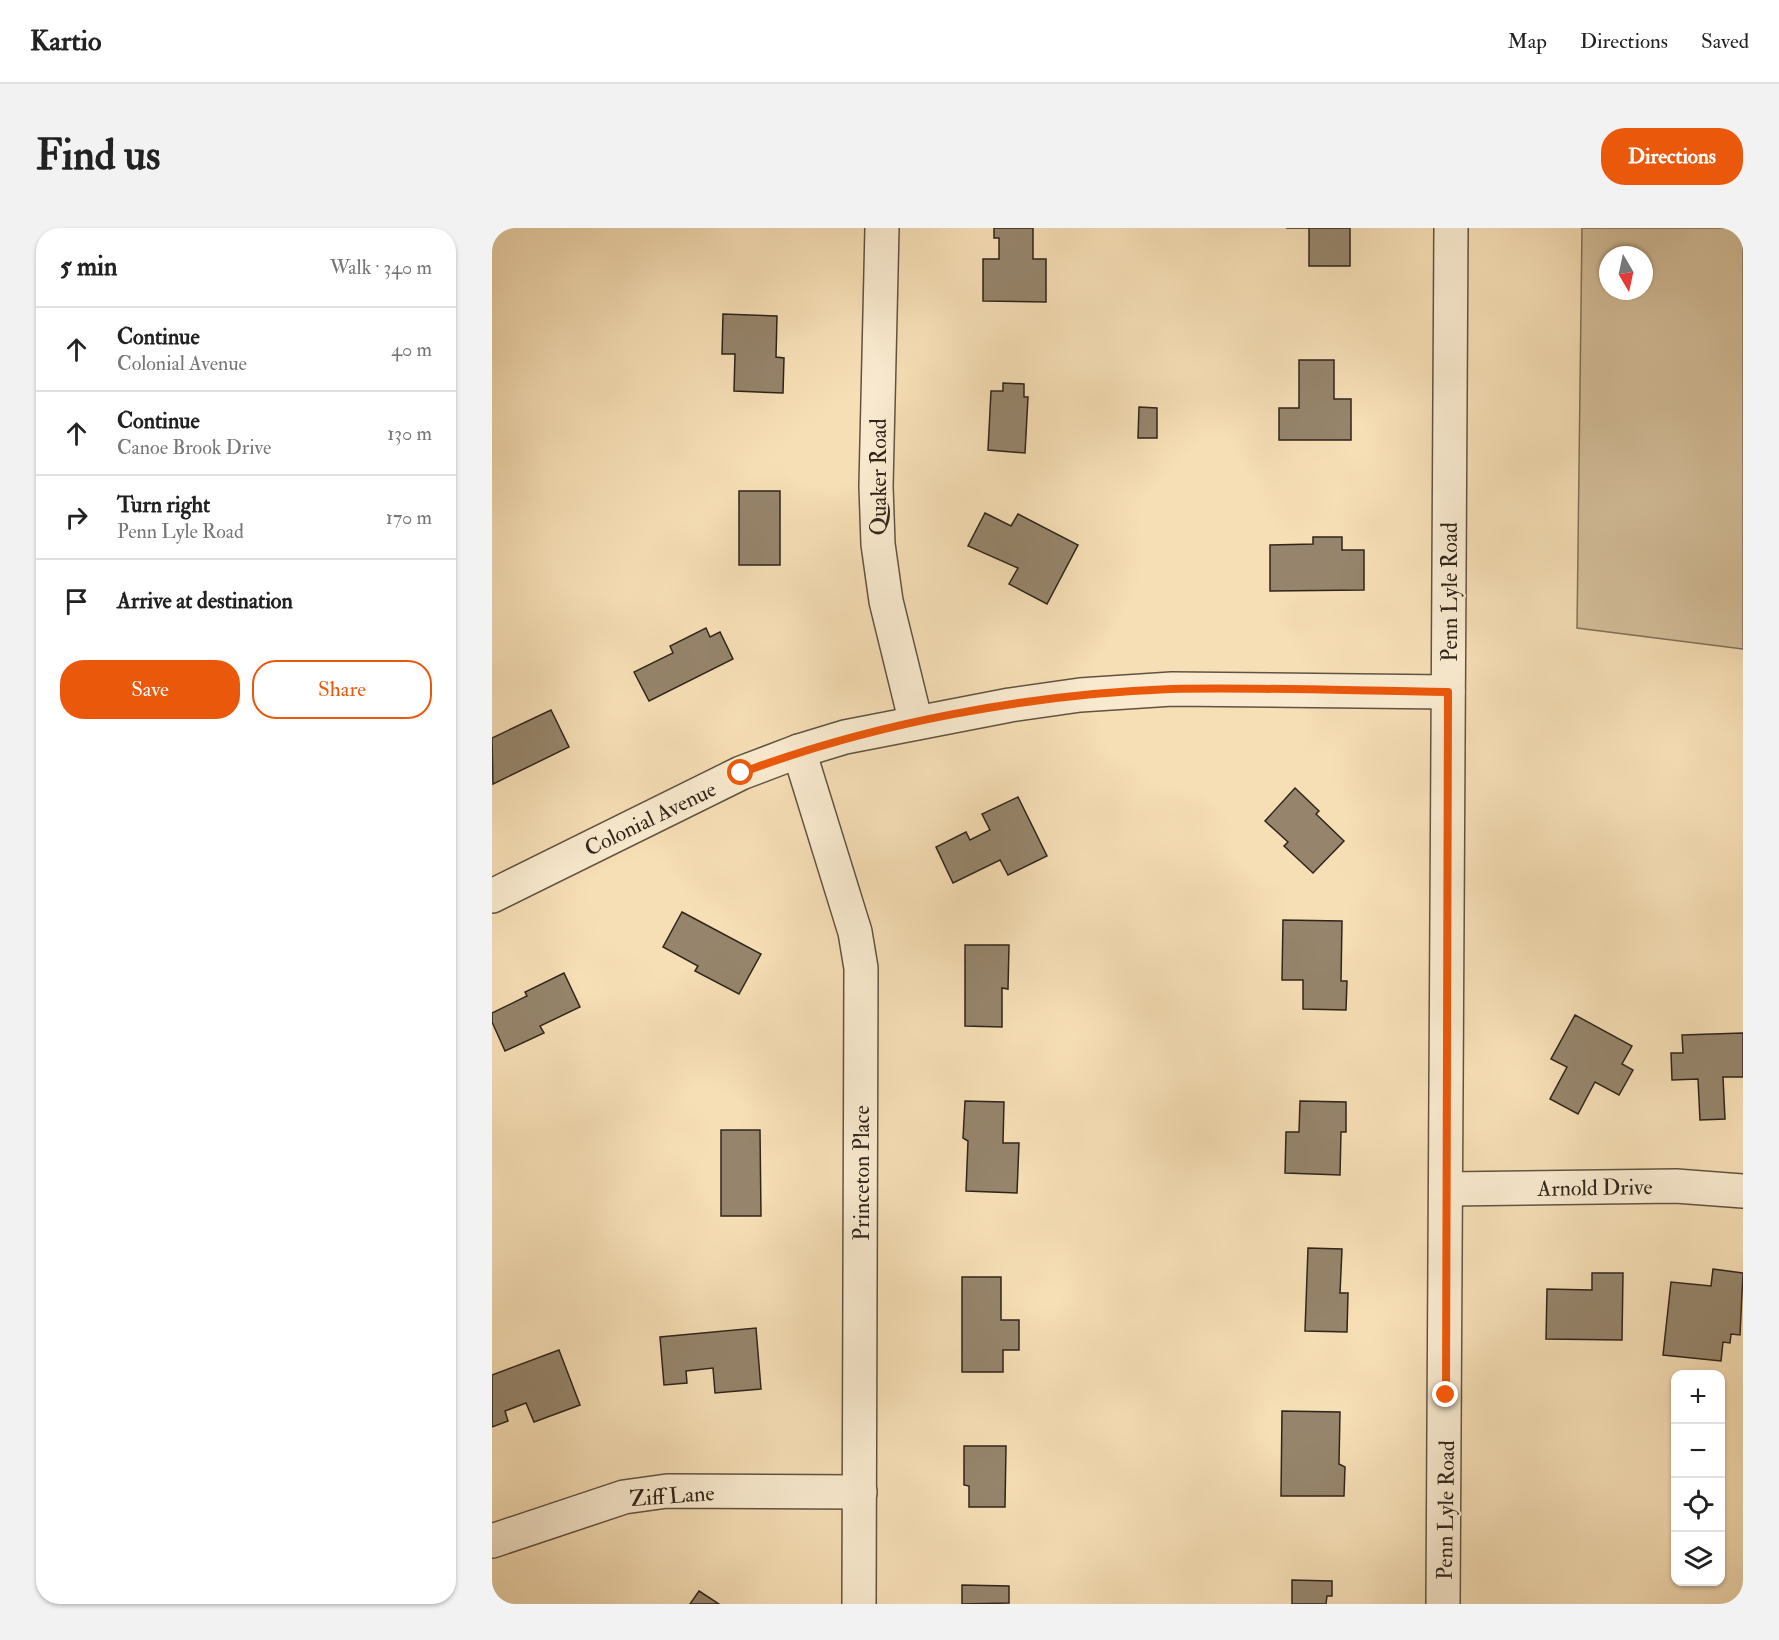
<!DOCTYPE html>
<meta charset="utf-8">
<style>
:root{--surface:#fff;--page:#f2f2f2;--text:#222;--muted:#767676;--line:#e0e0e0;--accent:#ea580c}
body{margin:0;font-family:"IM FELL Double Pica",serif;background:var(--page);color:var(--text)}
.controls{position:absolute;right:18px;bottom:18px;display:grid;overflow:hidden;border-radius:12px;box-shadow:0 2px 4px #0004}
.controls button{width:54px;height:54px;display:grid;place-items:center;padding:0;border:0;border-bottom:2px solid var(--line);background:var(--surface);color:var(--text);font:30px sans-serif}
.compass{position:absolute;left:1107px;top:18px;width:54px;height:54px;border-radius:50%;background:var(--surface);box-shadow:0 2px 4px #0004;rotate:171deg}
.stop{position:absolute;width:18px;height:18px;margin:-14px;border:4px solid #ea580c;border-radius:50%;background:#fff}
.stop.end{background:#ea580c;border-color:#fff;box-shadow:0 2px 6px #0008}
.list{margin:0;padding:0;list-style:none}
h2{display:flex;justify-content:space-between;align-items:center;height:78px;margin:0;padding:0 24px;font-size:26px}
h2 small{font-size:20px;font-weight:400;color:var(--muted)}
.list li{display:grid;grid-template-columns:39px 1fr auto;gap:18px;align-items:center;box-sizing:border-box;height:84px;padding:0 24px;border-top:2px solid var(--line)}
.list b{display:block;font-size:22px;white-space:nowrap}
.list p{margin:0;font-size:20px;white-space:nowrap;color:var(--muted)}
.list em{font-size:20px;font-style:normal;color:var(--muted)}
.actions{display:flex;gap:12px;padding:18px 24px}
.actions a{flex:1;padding:14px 0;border:2px solid var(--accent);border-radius:24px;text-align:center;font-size:21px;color:var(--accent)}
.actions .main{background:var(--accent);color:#fff}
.icon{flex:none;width:33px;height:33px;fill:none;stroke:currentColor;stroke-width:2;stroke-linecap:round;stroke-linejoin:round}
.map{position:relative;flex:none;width:1251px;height:1376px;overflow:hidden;border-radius:24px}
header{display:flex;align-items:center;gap:36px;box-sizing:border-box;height:84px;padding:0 30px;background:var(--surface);border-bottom:2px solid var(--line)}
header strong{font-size:28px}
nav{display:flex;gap:33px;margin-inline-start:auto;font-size:21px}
.intro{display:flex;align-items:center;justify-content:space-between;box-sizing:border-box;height:144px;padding:0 36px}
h1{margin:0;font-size:42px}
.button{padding:15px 27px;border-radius:24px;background:var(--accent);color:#fff;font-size:21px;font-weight:700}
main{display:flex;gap:36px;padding:0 36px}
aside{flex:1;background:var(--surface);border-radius:24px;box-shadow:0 2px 4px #0004}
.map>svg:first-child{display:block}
</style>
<header>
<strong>Kartio</strong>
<nav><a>Map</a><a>Directions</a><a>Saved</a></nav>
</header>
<div class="intro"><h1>Find us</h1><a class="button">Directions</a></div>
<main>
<aside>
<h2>5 min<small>Walk · 340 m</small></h2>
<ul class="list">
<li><svg class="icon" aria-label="ahead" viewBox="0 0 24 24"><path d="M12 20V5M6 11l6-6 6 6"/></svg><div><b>Continue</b><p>Colonial Avenue</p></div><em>40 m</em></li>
<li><svg class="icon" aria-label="ahead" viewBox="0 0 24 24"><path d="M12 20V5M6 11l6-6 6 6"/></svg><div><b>Continue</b><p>Canoe Brook Drive</p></div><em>130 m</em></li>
<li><svg class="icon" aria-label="right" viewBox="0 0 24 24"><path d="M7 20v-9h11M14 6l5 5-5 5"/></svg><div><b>Turn right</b><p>Penn Lyle Road</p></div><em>170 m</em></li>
<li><svg class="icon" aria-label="arrive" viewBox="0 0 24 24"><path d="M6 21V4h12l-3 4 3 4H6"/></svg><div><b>Arrive at destination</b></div></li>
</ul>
<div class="actions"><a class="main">Save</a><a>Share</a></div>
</aside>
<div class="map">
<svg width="1251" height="1376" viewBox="0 0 1251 1376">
<rect width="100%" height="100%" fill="#f6deb5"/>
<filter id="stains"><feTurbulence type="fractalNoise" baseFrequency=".00333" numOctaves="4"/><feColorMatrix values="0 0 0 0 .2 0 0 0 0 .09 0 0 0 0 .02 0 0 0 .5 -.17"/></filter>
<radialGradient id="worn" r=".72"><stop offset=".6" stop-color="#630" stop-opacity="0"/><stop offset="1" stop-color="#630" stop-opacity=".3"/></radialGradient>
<path fill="#d4bf9b" stroke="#82725c" stroke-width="1.5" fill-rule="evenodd" d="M1090 0H1251V421L1085 400ZM1116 27H1152V63H1116Z"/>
<g fill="#96856c" stroke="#2f251c" stroke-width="1.5">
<path d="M502 0H541V31H554V74L491 73V31H507V10H502Z"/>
<path d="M794 0H858V38H817V0Z"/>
<path d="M231 86 285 88 284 129 292 130 291 165 242 163 243 126H230Z"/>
<path d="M807 132H842V171H859V212H787V180H807Z"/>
<path d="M511 155 532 156V169H536L533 225 496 222 499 163H511Z"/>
<path d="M647 179 665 180V210H646Z"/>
<rect x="247" y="263" width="41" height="74"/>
<path d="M493 285 519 298 526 286 586 317 555 376 517 356 526 340 476 318Z"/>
<path d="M821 309H850V322H872V362L778 363V317L821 316Z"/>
<path d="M214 400 218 409 228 404 241 431 157 473 142 444 181 425 178 418Z"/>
<path d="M59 482 77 519 1 556 0 510Z"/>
<path d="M803 560 827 583 824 586 852 613 821 645 792 618 796 614 773 593Z"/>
<path d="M526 569 555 628 516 647 508 632 461 655 444 619 474 604 478 612 498 602 490 586Z"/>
<path d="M190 684 269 726 247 766 203 743 206 738 171 719Z"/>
<path d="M791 692 850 693 849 753H855L854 782 811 781V752H790Z"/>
<path d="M473 717H517L516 761 510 760V799L473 798Z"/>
<path d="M72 745 88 779 48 798 52 805 13 823 0 794V785L35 768 33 764Z"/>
<path d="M1083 787 1140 818 1130 836 1141 842 1127 867 1103 854 1086 886 1058 871 1075 839 1059 831Z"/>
<path d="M1251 805V849H1231L1233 891 1208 892 1206 851 1180 852 1179 825H1191L1190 807Z"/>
<path d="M473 873 512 874 511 915H527L525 965 474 963 476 913 471 910Z"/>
<path d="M808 873 854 874V904H849L848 947 793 945 794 904H807Z"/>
<path d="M229 902H268L269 988H229Z"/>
<path d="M816 1020 850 1021 848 1065H856L855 1104 813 1103Z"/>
<path d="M1221 1041 1251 1045 1248 1107 1239 1106 1238 1115 1231 1114 1229 1133 1171 1127 1179 1054 1219 1058Z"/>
<path d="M1100 1045H1131L1130 1112 1054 1111 1055 1061 1100 1062Z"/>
<path d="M470 1049H509V1092H527V1122H511V1144H470Z"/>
<path d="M264 1100 269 1161 223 1165 221 1140 194 1143 195 1155 172 1157 168 1109Z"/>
<path d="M67 1122 88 1177 42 1194 34 1175 13 1183 16 1193 0 1199V1147Z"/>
<path d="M790 1183 848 1184 847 1236 853 1239 852 1268H789Z"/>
<path d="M472 1218H514L513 1279H477V1258L472 1257Z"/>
<path d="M800 1352 840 1353V1368H835L834 1376H800Z"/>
<path d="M470 1357 517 1358V1375L470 1376Z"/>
<path d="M207 1363 227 1376H198Z"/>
</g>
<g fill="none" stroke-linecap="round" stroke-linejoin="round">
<g stroke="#615342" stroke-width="36">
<g id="minor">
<path d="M390 0 384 258 386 316 394 373 424 495"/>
<path d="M307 523 363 704 369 740 367 1376"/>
<path d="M0 668 249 545 307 523 353 509 518 477 588 467 680 461 956 464"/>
<path d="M955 961 1184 958 1251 963"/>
<path d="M0 1313 132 1269 175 1263 368 1264"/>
<path d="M951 1376 959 0"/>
</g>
</g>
<use href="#minor" stroke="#f9eacf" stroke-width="33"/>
</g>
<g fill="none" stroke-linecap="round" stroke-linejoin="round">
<path stroke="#ea580c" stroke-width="8" d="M249 545C381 495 539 466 679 461 771 459 864 463 956 464L954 1167"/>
</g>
<g text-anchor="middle" stroke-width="4.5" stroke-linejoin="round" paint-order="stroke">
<g font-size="22" fill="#2f251c" stroke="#f9eacf">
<text transform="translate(386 249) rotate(-90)" y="8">Quaker Road</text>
<text transform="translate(957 364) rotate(-90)" y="8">Penn Lyle Road</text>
<text transform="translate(158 590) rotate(-26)" y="8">Colonial Avenue</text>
<text transform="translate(369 945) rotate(-90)" y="8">Princeton Place</text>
<text transform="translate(1103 959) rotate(-1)" y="8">Arnold Drive</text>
<text transform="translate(180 1267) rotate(-4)" y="8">Ziff Lane</text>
<text transform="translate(953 1282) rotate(-89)" y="8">Penn Lyle Road</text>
</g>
</g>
<rect width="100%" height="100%" filter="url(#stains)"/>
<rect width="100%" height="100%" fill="url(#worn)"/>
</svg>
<div class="controls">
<button>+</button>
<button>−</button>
<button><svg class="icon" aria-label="locate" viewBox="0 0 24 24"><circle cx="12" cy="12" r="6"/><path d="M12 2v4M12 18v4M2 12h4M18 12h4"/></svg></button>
<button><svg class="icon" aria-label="layers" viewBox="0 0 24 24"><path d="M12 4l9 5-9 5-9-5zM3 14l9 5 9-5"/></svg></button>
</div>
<svg class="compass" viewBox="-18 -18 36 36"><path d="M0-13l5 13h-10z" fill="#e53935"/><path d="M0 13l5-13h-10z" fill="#767676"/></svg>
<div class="stop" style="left:249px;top:545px"></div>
<div class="stop end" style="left:954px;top:1167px"></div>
</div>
</main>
